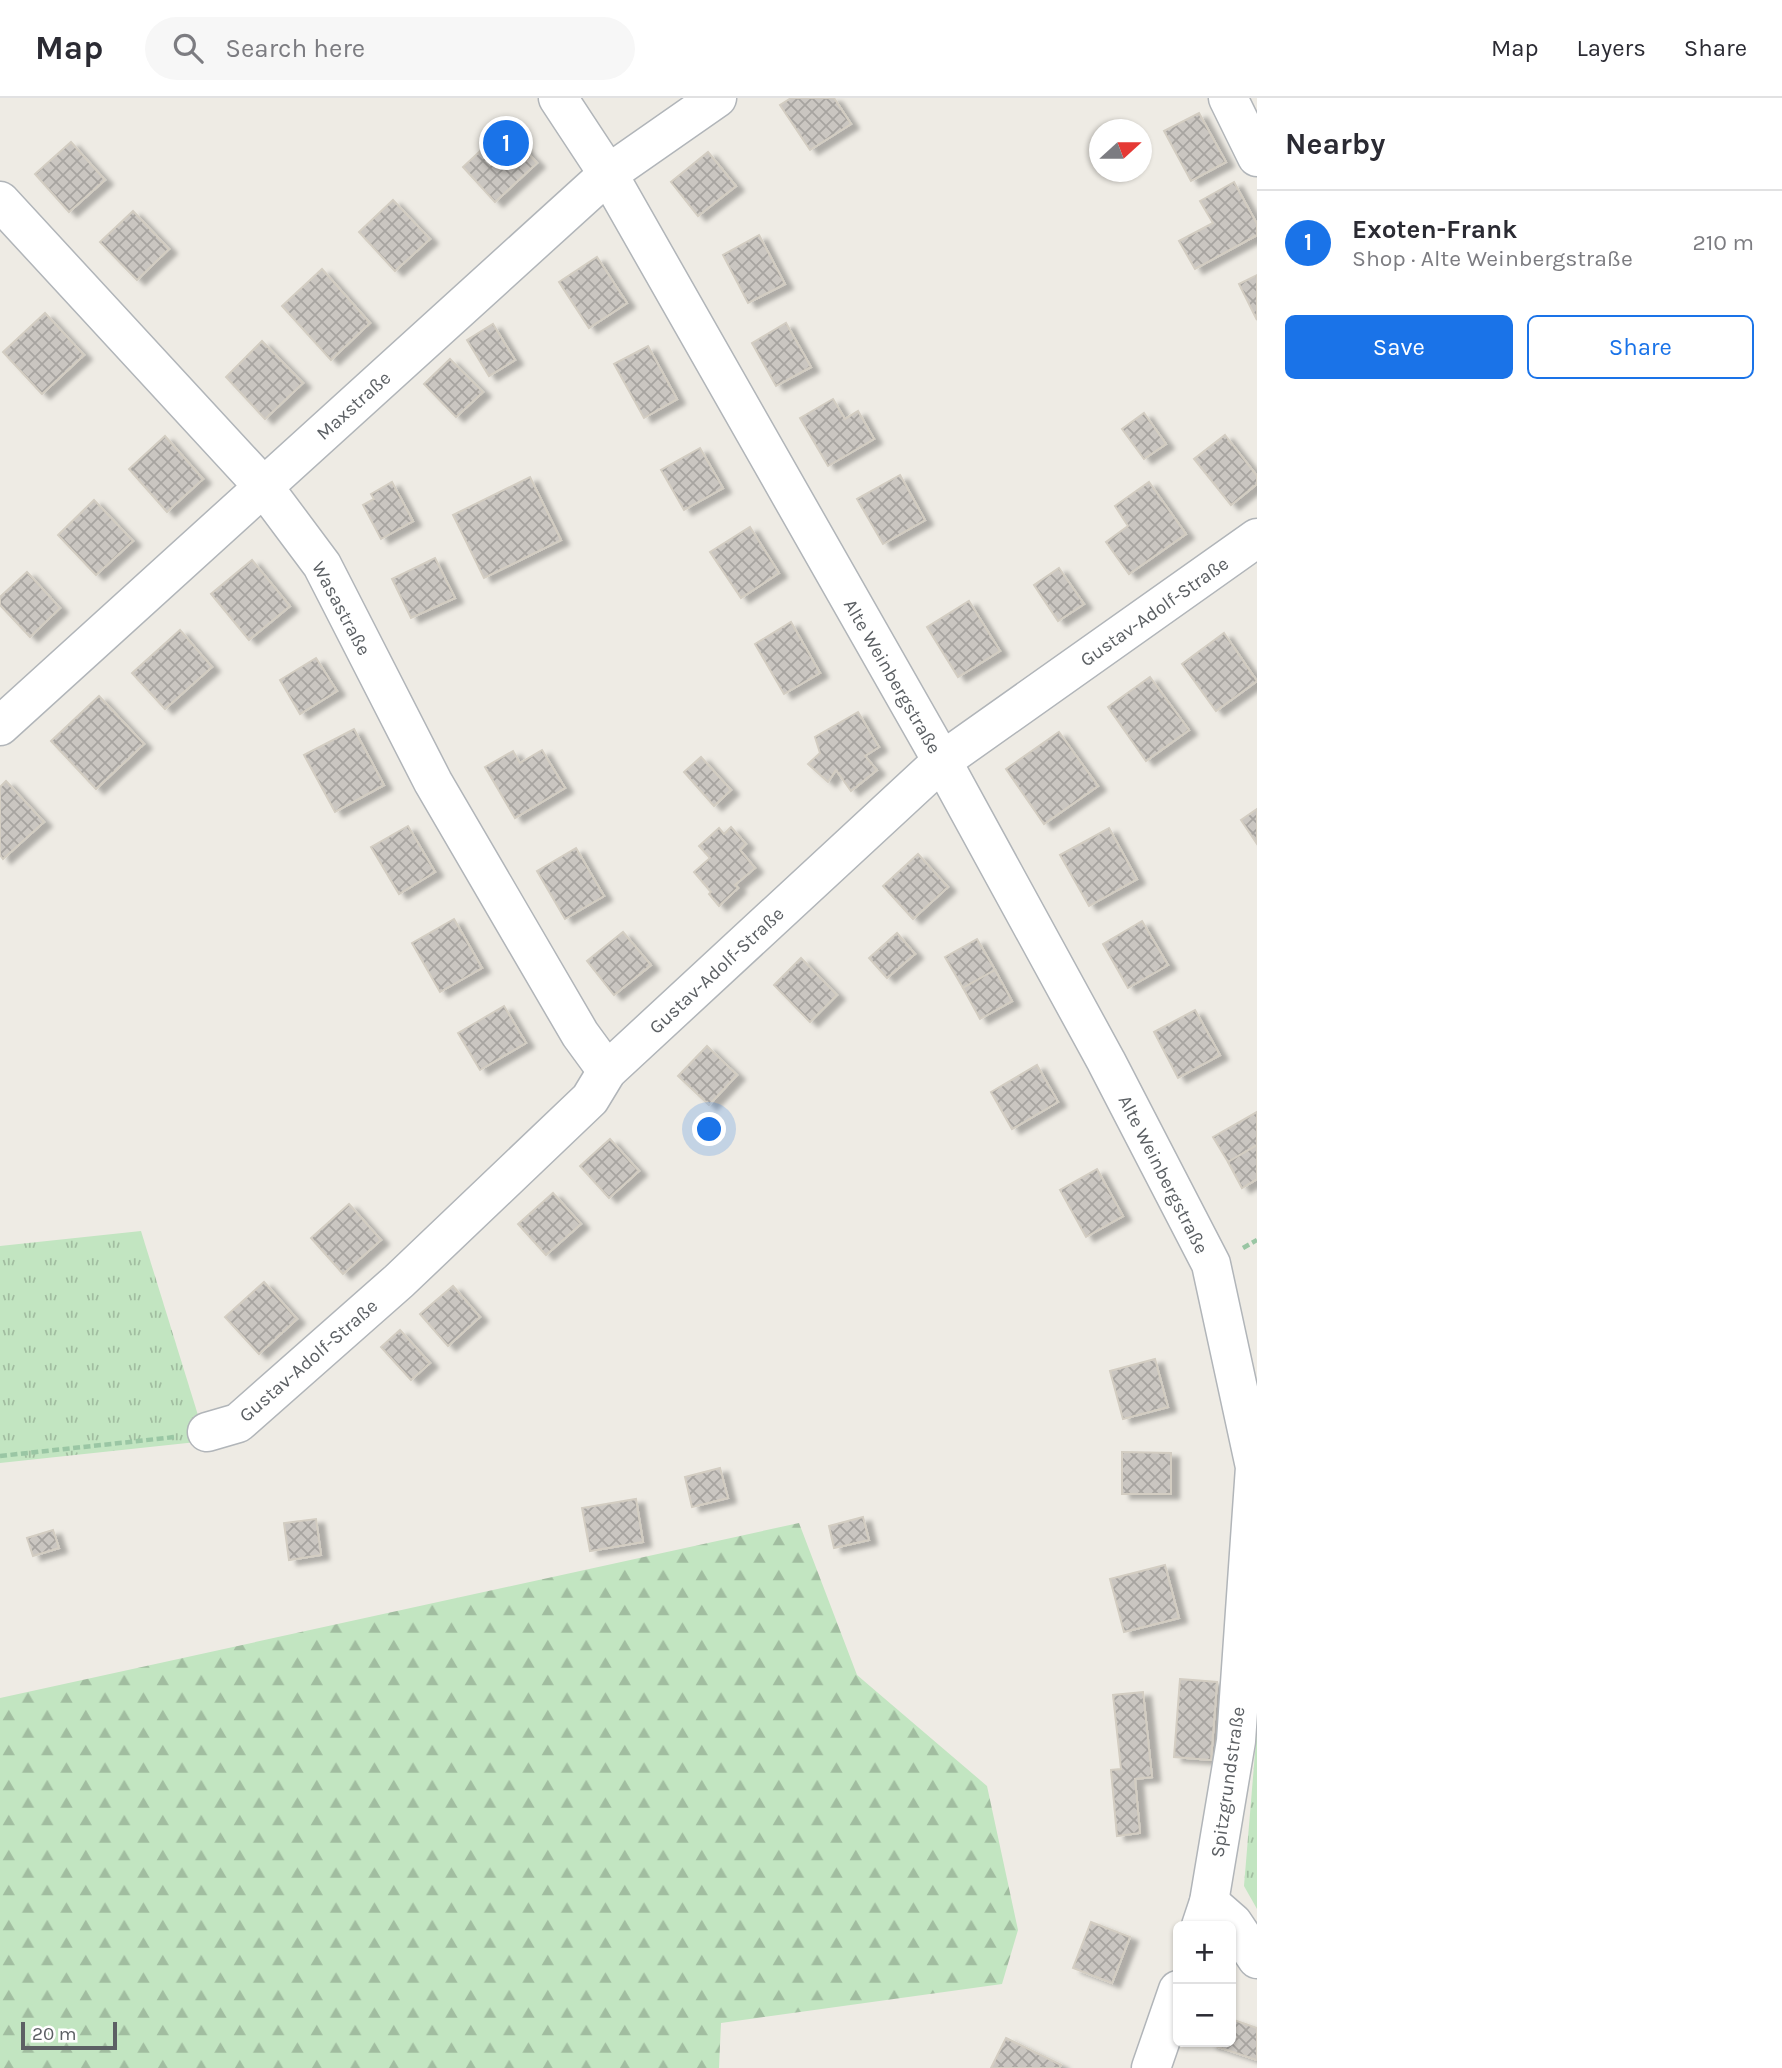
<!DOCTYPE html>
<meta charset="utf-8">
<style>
:root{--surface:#fff;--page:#f7f7f7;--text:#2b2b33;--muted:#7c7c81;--line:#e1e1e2;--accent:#1a73e8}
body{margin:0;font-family:Karla,sans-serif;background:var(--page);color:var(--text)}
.controls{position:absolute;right:21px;bottom:21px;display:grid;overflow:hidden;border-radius:10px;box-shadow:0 2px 5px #0004}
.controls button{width:63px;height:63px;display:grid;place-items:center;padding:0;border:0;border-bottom:2px solid var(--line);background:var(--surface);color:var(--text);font:35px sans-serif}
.compass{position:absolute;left:1089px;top:21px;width:63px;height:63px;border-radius:50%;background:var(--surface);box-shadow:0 2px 5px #0004;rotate:69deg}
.scale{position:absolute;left:21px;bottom:18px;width:96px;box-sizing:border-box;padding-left:7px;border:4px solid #5c6064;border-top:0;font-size:19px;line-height:24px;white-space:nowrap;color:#5c6064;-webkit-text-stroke:5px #fff;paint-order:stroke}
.you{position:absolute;left:710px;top:1032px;width:24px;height:24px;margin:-18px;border:5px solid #fff;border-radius:50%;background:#1a73e8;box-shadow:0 0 0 10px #1a73e833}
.badge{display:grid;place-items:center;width:46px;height:46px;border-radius:50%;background:var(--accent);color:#fff;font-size:23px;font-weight:700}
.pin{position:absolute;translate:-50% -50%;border:4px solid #fff;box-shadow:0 2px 7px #0006}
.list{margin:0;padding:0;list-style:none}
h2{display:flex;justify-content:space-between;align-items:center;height:91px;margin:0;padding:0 28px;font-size:30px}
h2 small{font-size:23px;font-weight:400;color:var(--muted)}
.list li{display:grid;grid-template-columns:46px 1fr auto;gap:21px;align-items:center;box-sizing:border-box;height:105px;padding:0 28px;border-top:2px solid var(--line)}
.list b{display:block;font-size:26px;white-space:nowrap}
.list p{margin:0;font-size:23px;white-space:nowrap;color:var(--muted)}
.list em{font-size:23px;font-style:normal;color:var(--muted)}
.actions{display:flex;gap:14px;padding:21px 28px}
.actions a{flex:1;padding:16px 0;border:2px solid var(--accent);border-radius:10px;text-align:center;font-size:24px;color:var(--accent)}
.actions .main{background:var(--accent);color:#fff}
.icon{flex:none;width:38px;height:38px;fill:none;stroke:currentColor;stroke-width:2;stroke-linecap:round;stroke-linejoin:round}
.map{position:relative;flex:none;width:1257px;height:1970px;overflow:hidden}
header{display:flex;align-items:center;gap:42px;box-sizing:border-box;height:98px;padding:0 35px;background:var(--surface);border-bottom:2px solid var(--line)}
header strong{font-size:33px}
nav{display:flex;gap:38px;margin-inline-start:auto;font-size:24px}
.search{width:490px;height:63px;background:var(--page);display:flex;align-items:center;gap:18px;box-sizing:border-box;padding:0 24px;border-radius:38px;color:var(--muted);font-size:26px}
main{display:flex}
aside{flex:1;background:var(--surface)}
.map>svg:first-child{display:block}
</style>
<header>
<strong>Map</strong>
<div class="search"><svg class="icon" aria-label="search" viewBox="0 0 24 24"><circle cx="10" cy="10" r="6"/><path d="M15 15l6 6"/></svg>Search here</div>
<nav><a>Map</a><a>Layers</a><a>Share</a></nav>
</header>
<main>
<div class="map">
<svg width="1257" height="1970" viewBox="0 0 1257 1970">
<defs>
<pattern id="grass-tufts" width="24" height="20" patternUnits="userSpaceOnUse" patternTransform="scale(1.75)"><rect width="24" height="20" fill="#c2e5c1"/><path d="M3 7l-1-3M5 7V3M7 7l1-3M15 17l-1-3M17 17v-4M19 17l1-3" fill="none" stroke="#a1bda0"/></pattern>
<pattern id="forest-firs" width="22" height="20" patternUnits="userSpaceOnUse" patternTransform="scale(1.75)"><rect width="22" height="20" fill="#c2e5c1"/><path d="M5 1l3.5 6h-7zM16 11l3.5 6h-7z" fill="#a1bda0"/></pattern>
<pattern id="building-cross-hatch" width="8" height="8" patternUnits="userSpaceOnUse" patternTransform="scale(1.75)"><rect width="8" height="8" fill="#cac6c1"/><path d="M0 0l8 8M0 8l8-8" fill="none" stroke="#a7a4a0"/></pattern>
<filter id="shadow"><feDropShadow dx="8" dy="4.5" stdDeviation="2" flood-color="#0004"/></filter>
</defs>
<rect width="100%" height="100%" fill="#eeebe4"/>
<g fill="url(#grass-tufts)">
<path d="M141 1133 206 1343 0 1365V1148Z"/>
<path d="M1257 1631V1811L1244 1788Z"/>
</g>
<path fill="url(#forest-firs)" d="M799 1425 857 1577 987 1688 1018 1832 1002 1886 721 1925 719 1970H0V1600Z"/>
<g fill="url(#building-cross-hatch)" stroke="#d3cdc2" stroke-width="2" filter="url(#shadow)">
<path d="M791 0H834L851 26 810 52 780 7Z"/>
<path d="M1199 15 1226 64 1191 83 1164 33Z"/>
<path d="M505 30 537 65 495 104 463 69Z"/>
<path d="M71 44 105 82 69 114 35 76Z"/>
<path d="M708 54 736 88 698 118 671 84Z"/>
<path d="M1234 84 1257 126V137L1195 171 1179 143 1213 125 1200 103Z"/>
<path d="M393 102 430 141 395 173 359 134Z"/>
<path d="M133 113 169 151 137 182 100 144Z"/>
<path d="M759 137 785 186 748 205 723 157Z"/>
<path d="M597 159 627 205 589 230 559 184Z"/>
<path d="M322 171 370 225 331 262 282 208Z"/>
<path d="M1257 177V222L1239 186Z"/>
<path d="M45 215 84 257 42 296 3 254Z"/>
<path d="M786 225 811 269 776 288 752 245Z"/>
<path d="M493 226 515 262 489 278 467 242Z"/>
<path d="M262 243 303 285 265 321 226 279Z"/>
<path d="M648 248 677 301 644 320 614 266Z"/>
<path d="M450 261 483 294 456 319 424 286Z"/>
<path d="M833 301 845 321 858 313 874 341 828 368 800 320Z"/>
<path d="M1144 315 1166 346 1144 361 1122 331Z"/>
<path d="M1225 337 1257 378V386L1231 407 1194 361Z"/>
<path d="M165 338 203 381 167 414 129 371Z"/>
<path d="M700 350 723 390 684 412 661 372Z"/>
<path d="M900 377 925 422 883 446 857 401Z"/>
<path d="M530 379 561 442 484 480 453 417Z"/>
<path d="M392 384 413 423 381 441 363 407 374 401 371 396Z"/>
<path d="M1149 384 1186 436 1129 476 1106 444 1128 428 1115 408Z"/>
<path d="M94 402 133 443 96 477 58 437Z"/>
<path d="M750 429 779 475 741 500 710 454Z"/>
<path d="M435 460 455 500 411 520 392 481Z"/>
<path d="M252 462 290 508 249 542 211 496Z"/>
<path d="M1059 470 1084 506 1058 523 1034 487Z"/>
<path d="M27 474 60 510 30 539 0 507V499Z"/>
<path d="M969 503 1000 553 958 579 927 529Z"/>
<path d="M791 524 820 575 784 596 755 546Z"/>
<path d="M180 532 212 569 165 611 132 575Z"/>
<path d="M1224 535 1257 583 1216 613 1182 566Z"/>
<path d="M316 560 337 593 300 616 280 582Z"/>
<path d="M1150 579 1189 632 1146 663 1108 609Z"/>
<path d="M99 598 144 646 96 691 51 643Z"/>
<path d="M858 614 879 649 865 658 877 672 851 693 836 672 828 684 808 666 820 655 815 639Z"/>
<path d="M354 631 384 687 335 714 304 657Z"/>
<path d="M1059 634 1098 688 1044 726 1006 671Z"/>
<path d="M542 652 565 690 515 720 485 669 513 653 520 665Z"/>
<path d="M701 659 731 692 714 708 684 674Z"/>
<path d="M6 683 44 724 3 761 0 757V689Z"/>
<path d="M1257 711V746L1241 722Z"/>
<path d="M408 728 435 774 399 796 371 749Z"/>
<path d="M731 729 746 746 740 752 755 770 735 787 738 790 719 808 709 796 711 794 694 774 710 760 699 748 719 730 724 736Z"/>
<path d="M1109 730 1137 781 1089 808 1060 757Z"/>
<path d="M576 750 604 798 565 821 537 773Z"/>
<path d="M918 756 948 789 913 821 883 788Z"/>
<path d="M454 821 482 870 440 894 412 845Z"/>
<path d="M1142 823 1168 867 1128 890 1103 846Z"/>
<path d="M623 834 651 867 614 897 587 863Z"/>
<path d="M897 835 915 856 887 880 869 860Z"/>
<path d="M977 841 995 872 963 890 945 859Z"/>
<path d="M801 860 837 897 810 924 774 887Z"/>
<path d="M995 872 1012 903 980 921 963 890Z"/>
<path d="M504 908 526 945 480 972 458 935Z"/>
<path d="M1195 912 1220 957 1178 980 1154 934Z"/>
<path d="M707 948 737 977 709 1007 678 978Z"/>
<path d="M1037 967 1058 1004 1012 1031 991 994Z"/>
<path d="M1257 1014V1047L1228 1064 1213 1039Z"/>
<path d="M610 1041 639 1073 609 1100 580 1068Z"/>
<path d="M1257 1047V1081L1242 1090 1228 1064Z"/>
<path d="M1097 1071 1123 1118 1086 1139 1060 1092Z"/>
<path d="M553 1095 581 1126 546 1157 518 1126Z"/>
<path d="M349 1106 381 1142 343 1176 311 1140Z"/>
<path d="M264 1184 297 1221 259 1256 225 1219Z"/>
<path d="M453 1188 480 1219 448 1248 420 1216Z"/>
<path d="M400 1232 430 1265 411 1282 381 1249Z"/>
<path d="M1155 1261 1168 1309 1123 1321 1110 1273Z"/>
<path d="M1122 1354 1171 1355V1396H1122Z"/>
<path d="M720 1370 728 1400 692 1409 685 1379Z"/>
<path d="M636 1401 643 1444 590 1453 582 1410Z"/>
<path d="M863 1419 869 1442 834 1450 829 1428Z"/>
<path d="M316 1421 321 1457 289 1462 284 1425Z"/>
<path d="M53 1432 59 1450 33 1458 27 1440Z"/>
<path d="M1165 1467 1179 1520 1124 1534 1110 1481Z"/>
<path d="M1180 1581 1217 1584 1211 1662 1174 1659Z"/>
<path d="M1143 1594 1152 1679 1135 1681 1140 1735 1117 1738 1111 1672 1121 1671 1113 1597Z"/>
<path d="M1091 1824 1130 1839 1112 1885 1073 1870Z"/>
<path d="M1231 1921 1257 1930V1962L1209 1946 1210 1944H1231Z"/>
<path d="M1006 1940 1061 1967 1059 1970H991Z"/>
</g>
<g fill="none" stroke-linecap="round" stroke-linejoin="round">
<g stroke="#b1b5b9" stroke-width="41">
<g id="minor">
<path d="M558 0 608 76 942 663 1106 963 1211 1166 1255 1369 1236 1643 1209 1804 1201 1828"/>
<path d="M1228 0 1257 59"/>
<path d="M0 103 263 388 322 467 433 684 580 936 607 973"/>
<path d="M0 628 608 76 717 0"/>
<path d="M207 1334 238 1325 399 1183 590 1001 607 973 942 663 1257 440"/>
<path d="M1209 1804 1233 1825 1257 1861"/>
<path d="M1151 1970 1178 1892"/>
</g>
</g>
<g stroke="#9ac6a4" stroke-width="4.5" stroke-dasharray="7 3.5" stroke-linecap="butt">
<path d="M1243 1150 1257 1142"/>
<path d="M0 1358 175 1339"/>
</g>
<use href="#minor" stroke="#fff" stroke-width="38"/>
</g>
<g text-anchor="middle" stroke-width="5" stroke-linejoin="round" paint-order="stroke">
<g font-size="19" fill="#5c6064" stroke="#fff">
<text transform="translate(353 307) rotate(-42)" y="7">Maxstraße</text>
<text transform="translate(342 510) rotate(62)" y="7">Wasastraße</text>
<text transform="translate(1154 513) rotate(-35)" y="7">Gustav-Adolf-Straße</text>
<text transform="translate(893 578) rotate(60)" y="7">Alte Weinbergstraße</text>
<text transform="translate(716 872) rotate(-43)" y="7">Gustav-Adolf-Straße</text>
<text transform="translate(1164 1076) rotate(63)" y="7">Alte Weinbergstraße</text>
<text transform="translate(308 1262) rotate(-41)" y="7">Gustav-Adolf-Straße</text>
<text transform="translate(1227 1684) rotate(-82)" y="7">Spitzgrundstraße</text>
</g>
</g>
</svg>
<div class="controls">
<button>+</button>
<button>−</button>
</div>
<svg class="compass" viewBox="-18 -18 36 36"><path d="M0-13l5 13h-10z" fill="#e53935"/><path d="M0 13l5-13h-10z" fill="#7c7c81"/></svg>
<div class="scale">20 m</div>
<div class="you"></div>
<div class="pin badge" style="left:506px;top:45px">1</div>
</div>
<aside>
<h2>Nearby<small></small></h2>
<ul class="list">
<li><span class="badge">1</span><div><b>Exoten-Frank</b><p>Shop · Alte Weinbergstraße</p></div><em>210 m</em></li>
</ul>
<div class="actions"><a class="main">Save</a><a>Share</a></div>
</aside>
</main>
